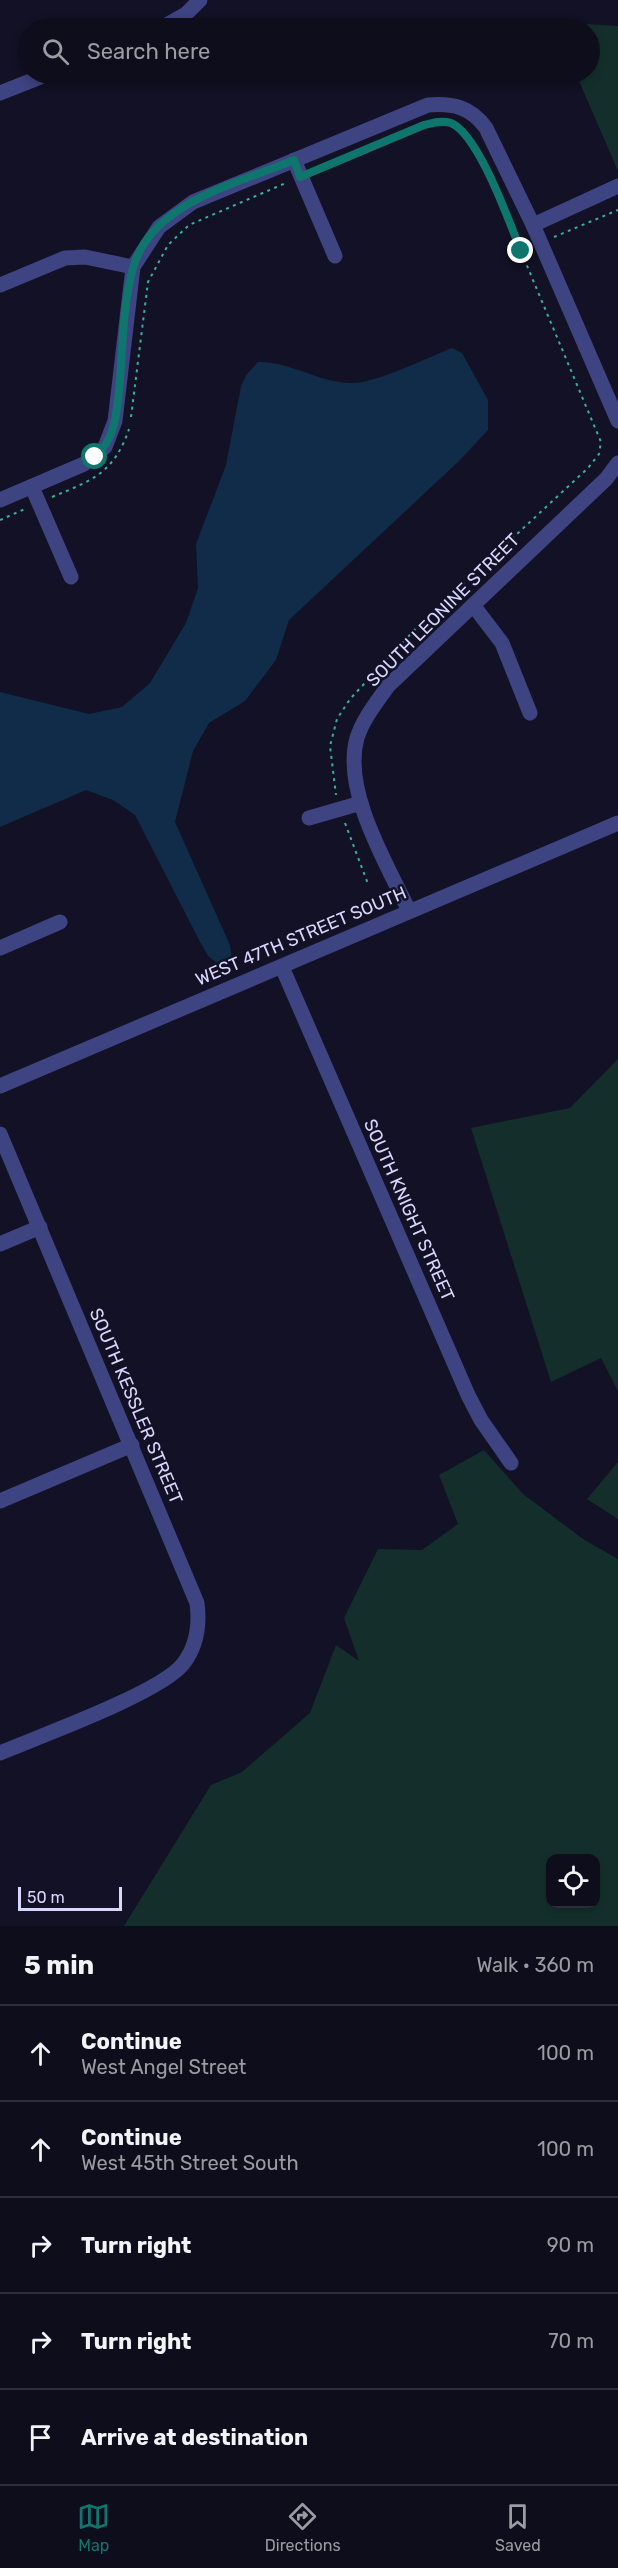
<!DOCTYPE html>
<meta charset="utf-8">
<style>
:root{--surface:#0e0d1c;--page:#1c1b29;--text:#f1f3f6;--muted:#9b9ca3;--line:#2e2d3b;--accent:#0f766e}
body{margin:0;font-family:Rubik,sans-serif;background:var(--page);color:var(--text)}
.controls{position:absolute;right:18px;bottom:18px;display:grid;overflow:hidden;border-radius:12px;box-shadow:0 3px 9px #0003}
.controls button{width:54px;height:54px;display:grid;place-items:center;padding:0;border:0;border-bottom:2px solid var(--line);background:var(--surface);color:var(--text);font:30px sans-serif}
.scale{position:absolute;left:18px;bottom:15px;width:104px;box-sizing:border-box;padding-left:6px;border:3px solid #d7d7fd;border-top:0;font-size:16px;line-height:21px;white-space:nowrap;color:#d7d7fd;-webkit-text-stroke:4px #121125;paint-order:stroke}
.stop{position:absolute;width:18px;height:18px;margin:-14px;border:4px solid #0f766e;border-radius:50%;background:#fff}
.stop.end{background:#0f766e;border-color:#fff;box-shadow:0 2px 6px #0008}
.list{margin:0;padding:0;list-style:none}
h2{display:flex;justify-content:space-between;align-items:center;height:78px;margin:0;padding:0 24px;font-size:26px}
h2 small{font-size:20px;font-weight:400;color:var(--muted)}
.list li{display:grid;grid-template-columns:39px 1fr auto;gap:18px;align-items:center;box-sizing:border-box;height:96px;padding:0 24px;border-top:2px solid var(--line)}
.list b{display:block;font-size:22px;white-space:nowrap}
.list p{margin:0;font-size:20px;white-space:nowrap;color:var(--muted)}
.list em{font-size:20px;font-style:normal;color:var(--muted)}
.icon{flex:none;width:33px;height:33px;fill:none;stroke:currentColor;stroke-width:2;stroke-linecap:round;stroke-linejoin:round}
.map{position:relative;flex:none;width:618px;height:1926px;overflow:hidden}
.search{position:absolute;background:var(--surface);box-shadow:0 3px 9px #0003;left:18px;right:18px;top:18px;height:66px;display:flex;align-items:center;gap:15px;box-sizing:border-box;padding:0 21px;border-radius:33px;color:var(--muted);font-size:22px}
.sheet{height:558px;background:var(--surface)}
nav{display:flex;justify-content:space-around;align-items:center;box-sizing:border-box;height:84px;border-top:2px solid var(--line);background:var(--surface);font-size:16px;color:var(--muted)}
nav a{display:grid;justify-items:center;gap:3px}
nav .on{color:var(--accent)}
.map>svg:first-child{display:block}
</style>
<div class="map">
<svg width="618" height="1926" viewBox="0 0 618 1926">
<rect width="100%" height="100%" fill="#121125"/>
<g fill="#142f2b" fill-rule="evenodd">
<path d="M553 22 618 26V171L576 74H590V28H556Z"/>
<path d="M618 1059V1391L601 1358 551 1382 471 1128 570 1108Z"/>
<path d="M484 1450 523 1494 583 1539 618 1559V1926H124L211 1785 242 1772 310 1713 336 1645 359 1661 344 1618 378 1549 422 1550 458 1524 439 1475ZM550 1858H596V1904H550Z"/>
<path d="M618 1462V1519L587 1499Z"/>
</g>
<path fill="#112c48" d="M452 348 462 353 488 400V430L458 462 289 620 276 660 245 701 209 723 193 751 175 822 230 945 232 961 221 966 208 956 199 940 135 815 113 800 86 790 0 827V692L89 714 122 707 150 683 186 623 198 588 196 544 226 465 241 386 247 374 258 362C290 361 319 383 352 383 374 384 429 357 452 348Z"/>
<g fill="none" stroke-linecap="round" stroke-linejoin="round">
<g stroke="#37b19c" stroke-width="2" stroke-dasharray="3 4.5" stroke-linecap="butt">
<path d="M315 170 438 122C462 124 470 142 483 161L601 442 599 454 588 468 419 625 350 699 337 719 330 746 336 795"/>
<path d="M554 237 618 210"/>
<path d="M131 417 148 282 168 245 189 225 288 182"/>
<path d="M52 497C93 480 114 473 129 429"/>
<path d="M0 520 25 509"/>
<path d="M345 823 368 884"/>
</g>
<g stroke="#3e4381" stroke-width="15">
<path d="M161 28 186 14 200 0"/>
<path d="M0 93 48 74"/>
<path d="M294 160 335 256"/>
<path d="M533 225 618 186"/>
<path d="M0 285 65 258 85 257 133 267"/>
<path d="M32 487 71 577"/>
<path d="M0 500 84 464 105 447 115 421 133 267 159 227 193 202 428 105C453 103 471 107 486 128L533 225 618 421"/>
<path d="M473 605 502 643 530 713"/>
<path d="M309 818 361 803"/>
<path d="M409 911C387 864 342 791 357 738 363 719 377 702 388 686L606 479 618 463"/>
<path d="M0 948 60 922"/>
<path d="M282 967 468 1395 481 1420 511 1463"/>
<path d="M0 1086 618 823"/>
<path d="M0 1134 197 1603C200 1626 197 1646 183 1664 160 1693 40 1736 0 1753"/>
<path d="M0 1244 40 1227"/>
<path d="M0 1501 132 1445"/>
</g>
</g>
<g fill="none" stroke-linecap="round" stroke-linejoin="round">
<path stroke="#0f766e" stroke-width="8" d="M95 457C115 438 116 417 119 391 123 351 122 307 133 268 151 202 239 183 294 160L300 177 424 125C432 123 442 120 451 123 479 135 509 222 521 251"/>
</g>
<g text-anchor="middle" stroke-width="5" stroke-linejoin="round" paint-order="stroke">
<g font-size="18" fill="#d7d7fd" stroke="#121125">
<text transform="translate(443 610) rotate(-45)" y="6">SOUTH LEONINE STREET</text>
<text transform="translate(301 936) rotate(-23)" y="6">WEST 47TH STREET SOUTH</text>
<text transform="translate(409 1210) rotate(66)" y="6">SOUTH KNIGHT STREET</text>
<text transform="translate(136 1406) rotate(67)" y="6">SOUTH KESSLER STREET</text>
</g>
</g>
</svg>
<div class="controls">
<button><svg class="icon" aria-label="locate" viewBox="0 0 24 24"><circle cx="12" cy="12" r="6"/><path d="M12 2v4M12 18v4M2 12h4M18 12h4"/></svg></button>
</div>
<div class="scale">50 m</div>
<div class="stop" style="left:95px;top:457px"></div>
<div class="stop end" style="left:521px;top:251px"></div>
<div class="search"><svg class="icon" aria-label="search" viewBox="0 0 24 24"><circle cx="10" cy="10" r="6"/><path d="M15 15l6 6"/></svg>Search here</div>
</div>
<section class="sheet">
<h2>5 min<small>Walk · 360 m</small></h2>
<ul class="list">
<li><svg class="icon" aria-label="ahead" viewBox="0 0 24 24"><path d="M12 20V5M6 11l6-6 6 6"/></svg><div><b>Continue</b><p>West Angel Street</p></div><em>100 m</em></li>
<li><svg class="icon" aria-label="ahead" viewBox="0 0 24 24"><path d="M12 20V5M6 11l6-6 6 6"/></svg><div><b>Continue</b><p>West 45th Street South</p></div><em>100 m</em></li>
<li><svg class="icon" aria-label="right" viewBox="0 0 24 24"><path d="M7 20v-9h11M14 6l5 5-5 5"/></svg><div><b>Turn right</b></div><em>90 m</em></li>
<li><svg class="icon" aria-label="right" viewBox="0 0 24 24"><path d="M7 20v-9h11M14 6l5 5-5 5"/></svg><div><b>Turn right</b></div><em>70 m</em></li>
<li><svg class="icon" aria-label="arrive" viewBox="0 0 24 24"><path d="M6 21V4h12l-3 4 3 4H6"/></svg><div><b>Arrive at destination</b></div></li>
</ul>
</section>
<nav>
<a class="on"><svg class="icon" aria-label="map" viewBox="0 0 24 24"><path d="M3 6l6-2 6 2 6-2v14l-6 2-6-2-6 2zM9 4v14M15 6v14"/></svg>Map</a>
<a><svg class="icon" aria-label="directions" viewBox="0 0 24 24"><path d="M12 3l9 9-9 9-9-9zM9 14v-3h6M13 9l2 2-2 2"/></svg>Directions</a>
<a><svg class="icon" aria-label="saved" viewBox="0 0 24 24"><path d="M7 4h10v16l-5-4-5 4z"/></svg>Saved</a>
</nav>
